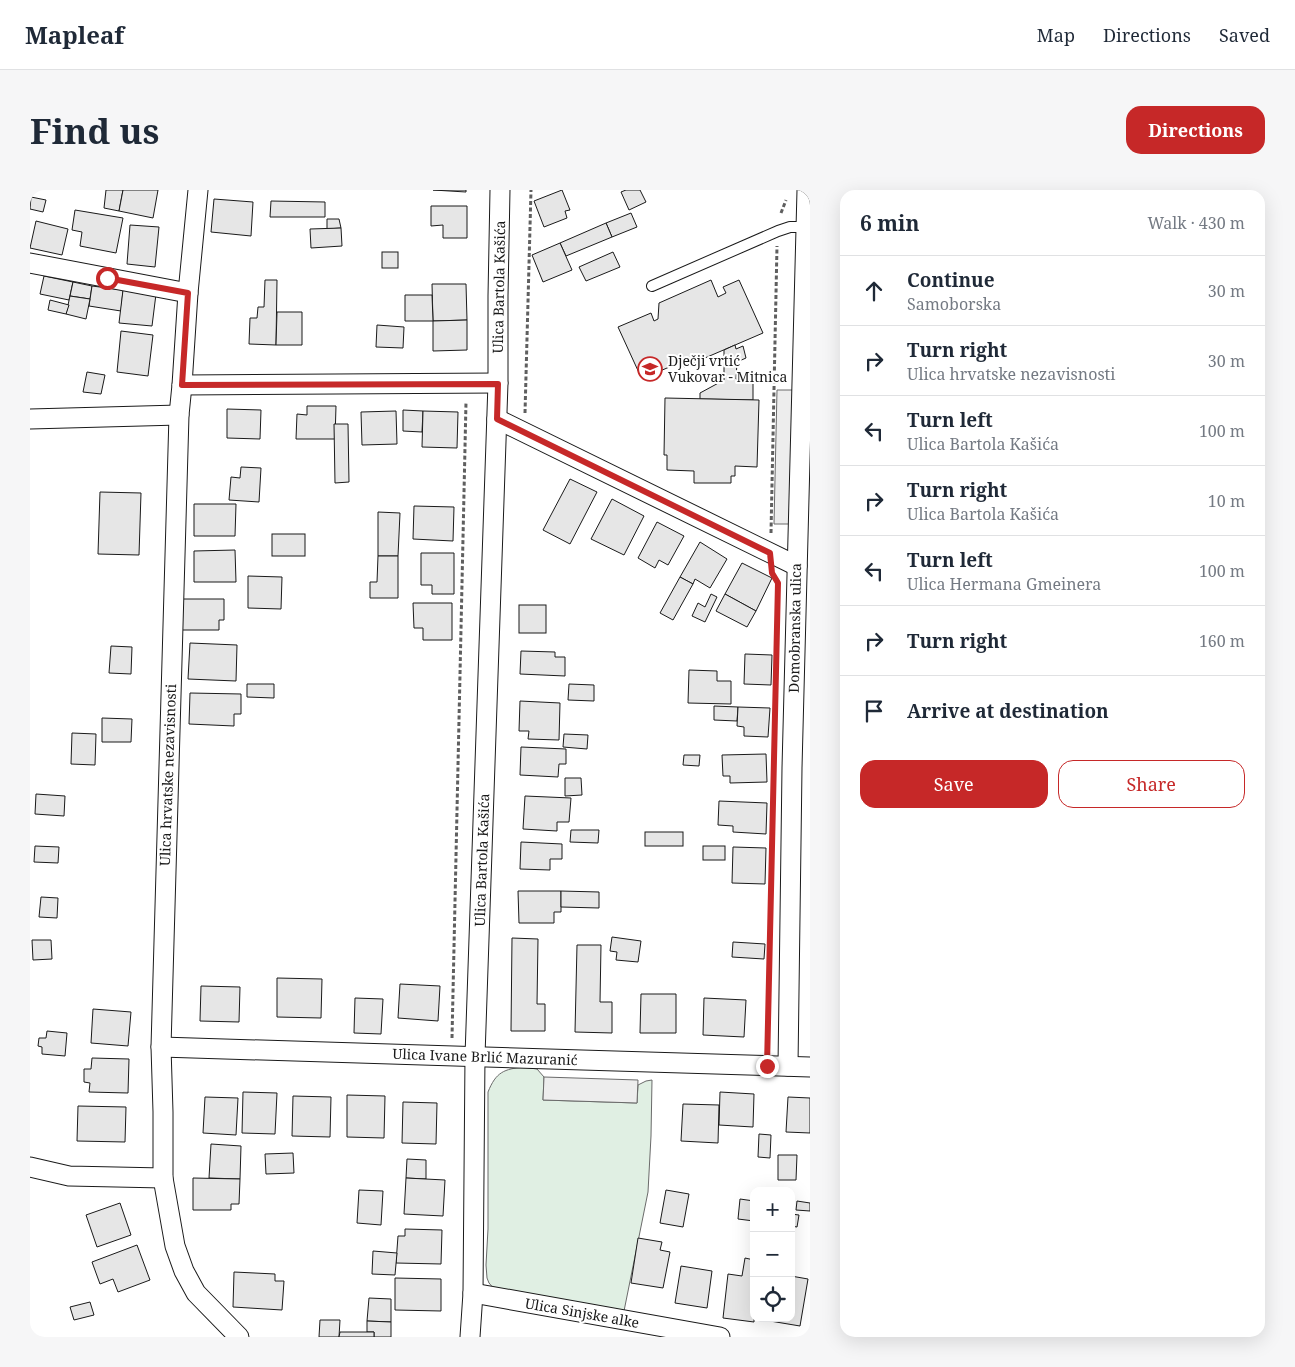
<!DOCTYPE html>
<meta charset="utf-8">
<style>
:root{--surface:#fff;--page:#f6f6f7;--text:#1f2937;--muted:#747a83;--line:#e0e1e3;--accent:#c62828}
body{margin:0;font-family:"Noto Serif",serif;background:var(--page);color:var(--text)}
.controls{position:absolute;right:15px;bottom:15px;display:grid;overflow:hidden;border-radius:10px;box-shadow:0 5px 20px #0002}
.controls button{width:45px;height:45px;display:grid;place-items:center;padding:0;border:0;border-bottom:1px solid var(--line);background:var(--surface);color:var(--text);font:25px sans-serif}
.stop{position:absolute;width:15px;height:15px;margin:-11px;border:4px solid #c62828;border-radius:50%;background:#fff}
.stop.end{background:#c62828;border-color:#fff;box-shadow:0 1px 5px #0008}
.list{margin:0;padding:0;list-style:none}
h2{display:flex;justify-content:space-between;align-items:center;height:65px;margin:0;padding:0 20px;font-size:21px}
h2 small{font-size:16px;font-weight:400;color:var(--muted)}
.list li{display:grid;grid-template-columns:32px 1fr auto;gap:15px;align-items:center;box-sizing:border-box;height:70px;padding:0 20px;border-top:1px solid var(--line)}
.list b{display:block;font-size:19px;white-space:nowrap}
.list p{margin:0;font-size:16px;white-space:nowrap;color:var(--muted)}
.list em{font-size:16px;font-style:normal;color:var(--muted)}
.actions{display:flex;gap:10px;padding:15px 20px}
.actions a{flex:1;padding:11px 0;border:1px solid var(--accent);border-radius:15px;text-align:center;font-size:18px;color:var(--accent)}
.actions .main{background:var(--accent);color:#fff}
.icon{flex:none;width:28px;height:28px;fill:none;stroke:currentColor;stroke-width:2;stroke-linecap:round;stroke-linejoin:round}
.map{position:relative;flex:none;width:780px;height:1147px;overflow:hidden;border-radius:15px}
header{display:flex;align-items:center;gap:30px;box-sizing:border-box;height:70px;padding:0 25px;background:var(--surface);border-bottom:1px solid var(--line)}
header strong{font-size:24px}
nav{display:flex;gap:28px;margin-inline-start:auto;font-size:18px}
.intro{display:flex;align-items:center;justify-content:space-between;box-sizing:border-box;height:120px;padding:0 30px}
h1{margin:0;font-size:35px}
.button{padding:12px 22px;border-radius:15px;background:var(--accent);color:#fff;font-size:18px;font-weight:700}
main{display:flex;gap:30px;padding:0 30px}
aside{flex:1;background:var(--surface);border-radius:15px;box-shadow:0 5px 20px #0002}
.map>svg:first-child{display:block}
</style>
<header>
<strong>Mapleaf</strong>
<nav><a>Map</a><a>Directions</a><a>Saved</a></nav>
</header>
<div class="intro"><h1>Find us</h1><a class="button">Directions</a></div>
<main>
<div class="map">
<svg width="780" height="1147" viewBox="0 0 780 1147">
<rect width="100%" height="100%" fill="#fff"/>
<path fill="#e0efe3" stroke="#6a6a6a" d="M494 877 507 879 514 887 513 910 607 913 608 895 616 891 622 890 621 946 618 1002 593 1126 466 1101 459 1093 457 1088 456 1075 458 1039V902C466 882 474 879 494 877Z"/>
<g fill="#ededed" stroke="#6a6a6a">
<path d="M747 200H764L761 334H744Z"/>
<path d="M514 887 608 890 607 913 513 910Z"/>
</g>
<g fill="#e6e6e6" stroke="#1a1a1a">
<path d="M76 0H93L89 21 74 18Z"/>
<path d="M93 0H128L123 28 89 21Z"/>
<path d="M403 0H436V2Z"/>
<path d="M532 0 540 20 535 21 537 28 514 37 504 11Z"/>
<path d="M596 0H610L616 12 599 20 591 2Z"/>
<path d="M1 7 16 10 13 22 0 19Z"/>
<path d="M184 9 223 12 221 46 181 42Z"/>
<path d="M241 11 295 12V27H240Z"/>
<path d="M401 16H437V48H413V35L401 36Z"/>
<path d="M45 20 93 28 86 63 50 56 52 42 42 40Z"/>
<path d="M601 23 607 37 582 47 576 33Z"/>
<path d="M297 29H309L311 38 297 39Z"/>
<path d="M6 31 38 39 32 65 0 58Z"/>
<path d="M576 33 582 47 536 66 530 53Z"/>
<path d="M100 35 129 37 125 77 97 74Z"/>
<path d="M311 38 312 56 281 58 280 39Z"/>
<path d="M530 53 542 80 513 92 502 65Z"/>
<rect x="352" y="62" width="16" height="16"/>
<path d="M583 62 590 77 556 91 549 77Z"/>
<path d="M14 86 43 92 39 110 10 104Z"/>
<path d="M235 90H247L246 155 219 154 220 128H227L228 117H234Z"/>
<path d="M681 90 688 107 696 103 693 97 709 90 733 143 654 177 651 172 616 187 614 183 610 185 588 137 621 123 624 131 628 129 629 113Z"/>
<path d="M43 92 62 96 60 109 40 106Z"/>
<path d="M402 94H436L437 130 403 131Z"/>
<path d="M62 96 93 100 91 121 59 116Z"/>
<path d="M93 100 126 104 122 136 89 133Z"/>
<path d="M375 105H402L403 131H375Z"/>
<path d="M40 106 60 109 56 129 36 124Z"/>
<path d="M20 110 39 115 36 124 18 120Z"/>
<path d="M247 122H272V155H246Z"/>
<path d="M437 130V160L403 161V131Z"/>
<path d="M347 135 374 137 373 158 346 157Z"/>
<path d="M91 141 123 145 118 186 87 182Z"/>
<path d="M705 155 706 159 713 156 716 168 707 172 706 189 723 191V210L670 209V203L694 190V160Z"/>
<path d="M57 182 75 185 71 204 53 202Z"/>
<path d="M635 208 729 210 727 277 705 276V286H701V293H664V281L637 280V265H634Z"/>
<path d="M277 216H306L305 249H266L267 224 277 225Z"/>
<path d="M197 219 231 220 230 249 197 248Z"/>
<path d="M373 220 393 221 392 242 373 241Z"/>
<path d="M366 221 367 254 332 255 331 222Z"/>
<path d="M393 221 428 222 427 258 392 257Z"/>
<path d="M304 234H318L319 292 305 293Z"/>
<path d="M211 277 231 278 229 312 199 310 201 287 210 288Z"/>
<path d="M540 289 567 302 540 354 513 340Z"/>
<path d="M70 302 111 303 109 365 68 364Z"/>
<path d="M582 309 614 326 594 365 561 349Z"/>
<path d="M164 314H206L205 346H164Z"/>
<path d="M384 316 424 317 423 351 383 349Z"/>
<path d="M348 322 370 323 368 366H348Z"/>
<path d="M627 332 654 346 638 375 629 370 625 378 608 368Z"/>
<rect x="242" y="344" width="33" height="22"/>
<path d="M670 352 697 369 680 398 665 389 663 394 650 387Z"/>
<path d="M205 360 206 392H164V361Z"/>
<path d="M391 363H424V404H402V395H391Z"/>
<path d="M348 366H368V408H340V392H347Z"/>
<path d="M712 373 742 388 726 421 695 404Z"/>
<path d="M218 386 252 387 251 419 218 418Z"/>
<path d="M650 387 663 394 643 430 630 423Z"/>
<path d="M681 404 687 407 675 432 662 426 668 413 675 417Z"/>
<path d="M695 404 726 421 717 437 686 421Z"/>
<path d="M152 409H194V430H189V440H152Z"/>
<path d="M383 413H422V450H393V438H384Z"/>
<rect x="489" y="415" width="27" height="28"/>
<path d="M160 453 207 455 206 491 158 489Z"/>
<path d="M81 456 102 457 101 484 79 483Z"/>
<path d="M491 461 525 462V467H535V486L490 484Z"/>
<path d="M715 464 742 465 741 495 714 494Z"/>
<path d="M659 480 687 481V491H701V514L658 513Z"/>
<path d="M217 494H244V508L217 507Z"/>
<path d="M539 494 564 495V511L538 510Z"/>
<path d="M160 503 211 504V524H204V536L159 534Z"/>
<path d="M490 511 530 513 529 550 498 549 499 541H489Z"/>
<path d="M684 516 708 517 707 531 684 530Z"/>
<path d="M708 517 740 518 738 547 714 546V537L707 536Z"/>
<path d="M72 528 102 529 101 552H72Z"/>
<path d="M42 543 66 544 65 575 41 574Z"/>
<path d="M534 544 558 545 557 559 533 557Z"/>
<path d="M491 557 536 559V574H529L528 587 490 585Z"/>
<path d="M736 564 737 592 700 593V586H693L692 565Z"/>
<path d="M654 565H670L669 576 653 575Z"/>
<path d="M535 588H551L552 605 535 606Z"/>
<path d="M6 604 35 606 34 626 5 624Z"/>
<path d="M495 606 541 608 539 632H527V641L493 639Z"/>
<path d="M689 611 737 613 736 644 703 642V636L688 635Z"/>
<path d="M541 640H569L568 653 540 652Z"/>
<rect x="615" y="642" width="38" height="14"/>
<path d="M491 652 532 654V669H520V680L490 679Z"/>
<path d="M5 656 29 657 28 673 4 672Z"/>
<rect x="673" y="656" width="22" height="14"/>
<path d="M703 657 736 658 735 694 702 693Z"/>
<path d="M488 701H531V722H524V733H489Z"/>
<path d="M531 701 569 702V718L531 717Z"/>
<path d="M11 707 28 708 27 728 9 727Z"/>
<path d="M582 747 611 751 608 772 586 770 587 762 580 761Z"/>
<path d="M482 748 508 749 507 814H515V841H481Z"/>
<path d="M2 750H21L22 769 3 770Z"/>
<path d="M703 752 735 754 734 769 702 767Z"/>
<path d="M547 755H571L570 812H582V843L545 842Z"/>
<path d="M247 788 292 789 291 828 247 827Z"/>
<path d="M370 794 410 796 408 831 368 828Z"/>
<path d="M171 796 210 797 209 832 170 831Z"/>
<path d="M611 804H646V843H610Z"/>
<path d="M325 808 353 809 351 844 324 843Z"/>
<path d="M674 808 716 810 714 847 673 845Z"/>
<path d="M63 819 101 822 98 856 61 853Z"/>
<path d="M17 841 37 843 35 866 12 864V857L8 856 9 848H16Z"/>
<path d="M62 868 99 869 98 903 59 902 60 893 54 892V879H61Z"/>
<path d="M213 902 247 903 245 944 212 943Z"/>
<path d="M690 902 724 904 723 937 689 935Z"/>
<path d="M317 905 355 906 354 948 317 947Z"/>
<path d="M263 906 301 907 300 947 262 946Z"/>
<path d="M175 907 208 908 206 945 173 943Z"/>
<path d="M758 907 780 908V943L756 942Z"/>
<path d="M373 912 407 913 406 954 372 953Z"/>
<path d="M653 914 689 915 688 953 651 951Z"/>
<path d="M48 916 96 917 95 952 47 951Z"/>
<path d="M729 944 741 945 740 968 728 967Z"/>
<path d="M181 954 211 956 210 989 179 988Z"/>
<path d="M263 963 264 983 236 984 235 964Z"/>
<path d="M748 965H767L766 990H748Z"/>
<path d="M377 969 396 970V989L376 988Z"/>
<path d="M163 988 210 989 209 1014H201V1020H163Z"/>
<path d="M376 988 415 990 413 1026 374 1024Z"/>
<path d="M329 1000 353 1001 351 1035 327 1033Z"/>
<path d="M636 1000 659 1004 653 1037 630 1033Z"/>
<path d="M710 1009 724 1011V1031L708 1029Z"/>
<path d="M767 1011 780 1013V1021L766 1020Z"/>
<path d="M90 1013 101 1045 67 1057 56 1025Z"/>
<path d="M761 1024 769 1025 767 1037 761 1036Z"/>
<path d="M375 1039 412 1040 411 1074 366 1073 368 1046H375Z"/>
<path d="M608 1048 632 1052 630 1060 640 1062 633 1098 601 1093Z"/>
<path d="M107 1055 120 1090 88 1102 83 1089 70 1094 62 1072Z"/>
<path d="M343 1061 367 1063 365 1085 342 1084Z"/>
<path d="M715 1068 724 1070V1132L693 1128 698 1084 712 1086Z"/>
<path d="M651 1076 682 1081 677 1118 645 1113Z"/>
<path d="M204 1082 245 1084V1091H254L252 1120 203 1117Z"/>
<path d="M761 1086 778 1089 770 1136 740 1131V1128H761Z"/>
<path d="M365 1088 411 1089V1121L365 1120Z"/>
<path d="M339 1108 361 1109V1132L337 1131Z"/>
<path d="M60 1112 64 1125 44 1130 40 1117Z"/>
<path d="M290 1130H310L309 1147H289Z"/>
<path d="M337 1131 361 1132V1147H344V1142H337Z"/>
<path d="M310 1142H344V1147H309Z"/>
</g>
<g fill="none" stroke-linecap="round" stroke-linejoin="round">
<g stroke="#1a1a1a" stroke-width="12">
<path id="lane" d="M622 96 748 41 760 37H776"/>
</g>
<g stroke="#1a1a1a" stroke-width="21">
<g id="street">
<path d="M168 0 158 103 152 195 149 225 131 857 133 922V988L145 1056 154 1081 166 1103 209 1147"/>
<path d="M0 73 158 103"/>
<path d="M152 195 468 193"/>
<path d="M0 229 149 225"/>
<path d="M467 229 767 376"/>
<path d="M131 857 780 877"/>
<path d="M758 876 762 578 777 0"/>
<path d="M0 977 39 986 133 988"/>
<path d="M443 1103 690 1147"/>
<path d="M440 1147 443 1103 445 866 468 193V106L470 0"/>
</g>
</g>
<g stroke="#5f5f5f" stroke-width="3" stroke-dasharray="4 2.5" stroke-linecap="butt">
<path d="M751 23 756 10"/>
<path d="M495 223 501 0"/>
<path d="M741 343 747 56"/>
<path d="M422 848 436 212"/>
</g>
<use href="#lane" stroke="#fff" stroke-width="10"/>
<use href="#street" stroke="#fff" stroke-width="19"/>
</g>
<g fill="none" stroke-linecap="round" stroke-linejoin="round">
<path stroke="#c62828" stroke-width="6" d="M77 88 158 103 152 195 468 194 467 229 740 363 742 383 748 393 737 876"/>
</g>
<defs>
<g id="school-ring" transform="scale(1.25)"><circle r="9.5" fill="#fff" stroke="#c62828" stroke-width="1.5"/><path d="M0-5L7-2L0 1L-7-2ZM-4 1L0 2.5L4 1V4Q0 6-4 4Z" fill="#c62828"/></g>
</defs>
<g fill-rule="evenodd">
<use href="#school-ring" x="620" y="179"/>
</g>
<g text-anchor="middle" stroke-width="4" stroke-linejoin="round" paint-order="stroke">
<g font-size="14" fill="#1a1a1a" stroke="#fff">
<text transform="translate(469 97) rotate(-89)" y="5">Ulica Bartola Kašića</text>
<text transform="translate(765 438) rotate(-89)" y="5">Domobranska ulica</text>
<text transform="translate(138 585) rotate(-88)" y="5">Ulica hrvatske nezavisnosti</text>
<text transform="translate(452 670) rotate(-88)" y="5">Ulica Bartola Kašića</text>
<text transform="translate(455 867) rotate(2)" y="5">Ulica Ivane Brlić Mazuranić</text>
<text transform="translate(552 1123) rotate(10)" y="5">Ulica Sinjske alke</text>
</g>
<g font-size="14" fill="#1a1a1a" stroke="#fff" text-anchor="start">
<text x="638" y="176">Dječji vrtić<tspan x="638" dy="16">Vukovar - Mitnica</tspan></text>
</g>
</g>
</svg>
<div class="controls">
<button>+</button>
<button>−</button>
<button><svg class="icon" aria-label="locate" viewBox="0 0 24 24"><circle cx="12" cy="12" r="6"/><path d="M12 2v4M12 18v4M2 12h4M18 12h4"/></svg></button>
</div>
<div class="stop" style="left:77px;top:88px"></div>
<div class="stop end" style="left:737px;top:876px"></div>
</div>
<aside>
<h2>6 min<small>Walk · 430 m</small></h2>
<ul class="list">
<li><svg class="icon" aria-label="ahead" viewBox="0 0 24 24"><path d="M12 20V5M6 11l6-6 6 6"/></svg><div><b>Continue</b><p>Samoborska</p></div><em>30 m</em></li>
<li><svg class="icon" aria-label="right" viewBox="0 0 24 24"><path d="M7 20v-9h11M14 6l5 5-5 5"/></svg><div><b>Turn right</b><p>Ulica hrvatske nezavisnosti</p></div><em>30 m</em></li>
<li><svg class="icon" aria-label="left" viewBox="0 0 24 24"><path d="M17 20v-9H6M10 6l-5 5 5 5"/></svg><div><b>Turn left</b><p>Ulica Bartola Kašića</p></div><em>100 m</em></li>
<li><svg class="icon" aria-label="right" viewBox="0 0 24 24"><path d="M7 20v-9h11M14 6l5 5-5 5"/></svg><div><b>Turn right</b><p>Ulica Bartola Kašića</p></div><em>10 m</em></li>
<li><svg class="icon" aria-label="left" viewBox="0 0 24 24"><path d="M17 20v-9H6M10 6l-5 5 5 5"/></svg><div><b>Turn left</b><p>Ulica Hermana Gmeinera</p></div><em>100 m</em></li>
<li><svg class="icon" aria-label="right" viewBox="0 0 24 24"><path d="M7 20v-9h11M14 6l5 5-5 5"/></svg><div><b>Turn right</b></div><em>160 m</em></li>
<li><svg class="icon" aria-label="arrive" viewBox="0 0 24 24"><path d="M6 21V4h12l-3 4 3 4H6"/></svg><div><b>Arrive at destination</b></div></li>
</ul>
<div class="actions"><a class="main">Save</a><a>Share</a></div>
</aside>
</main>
